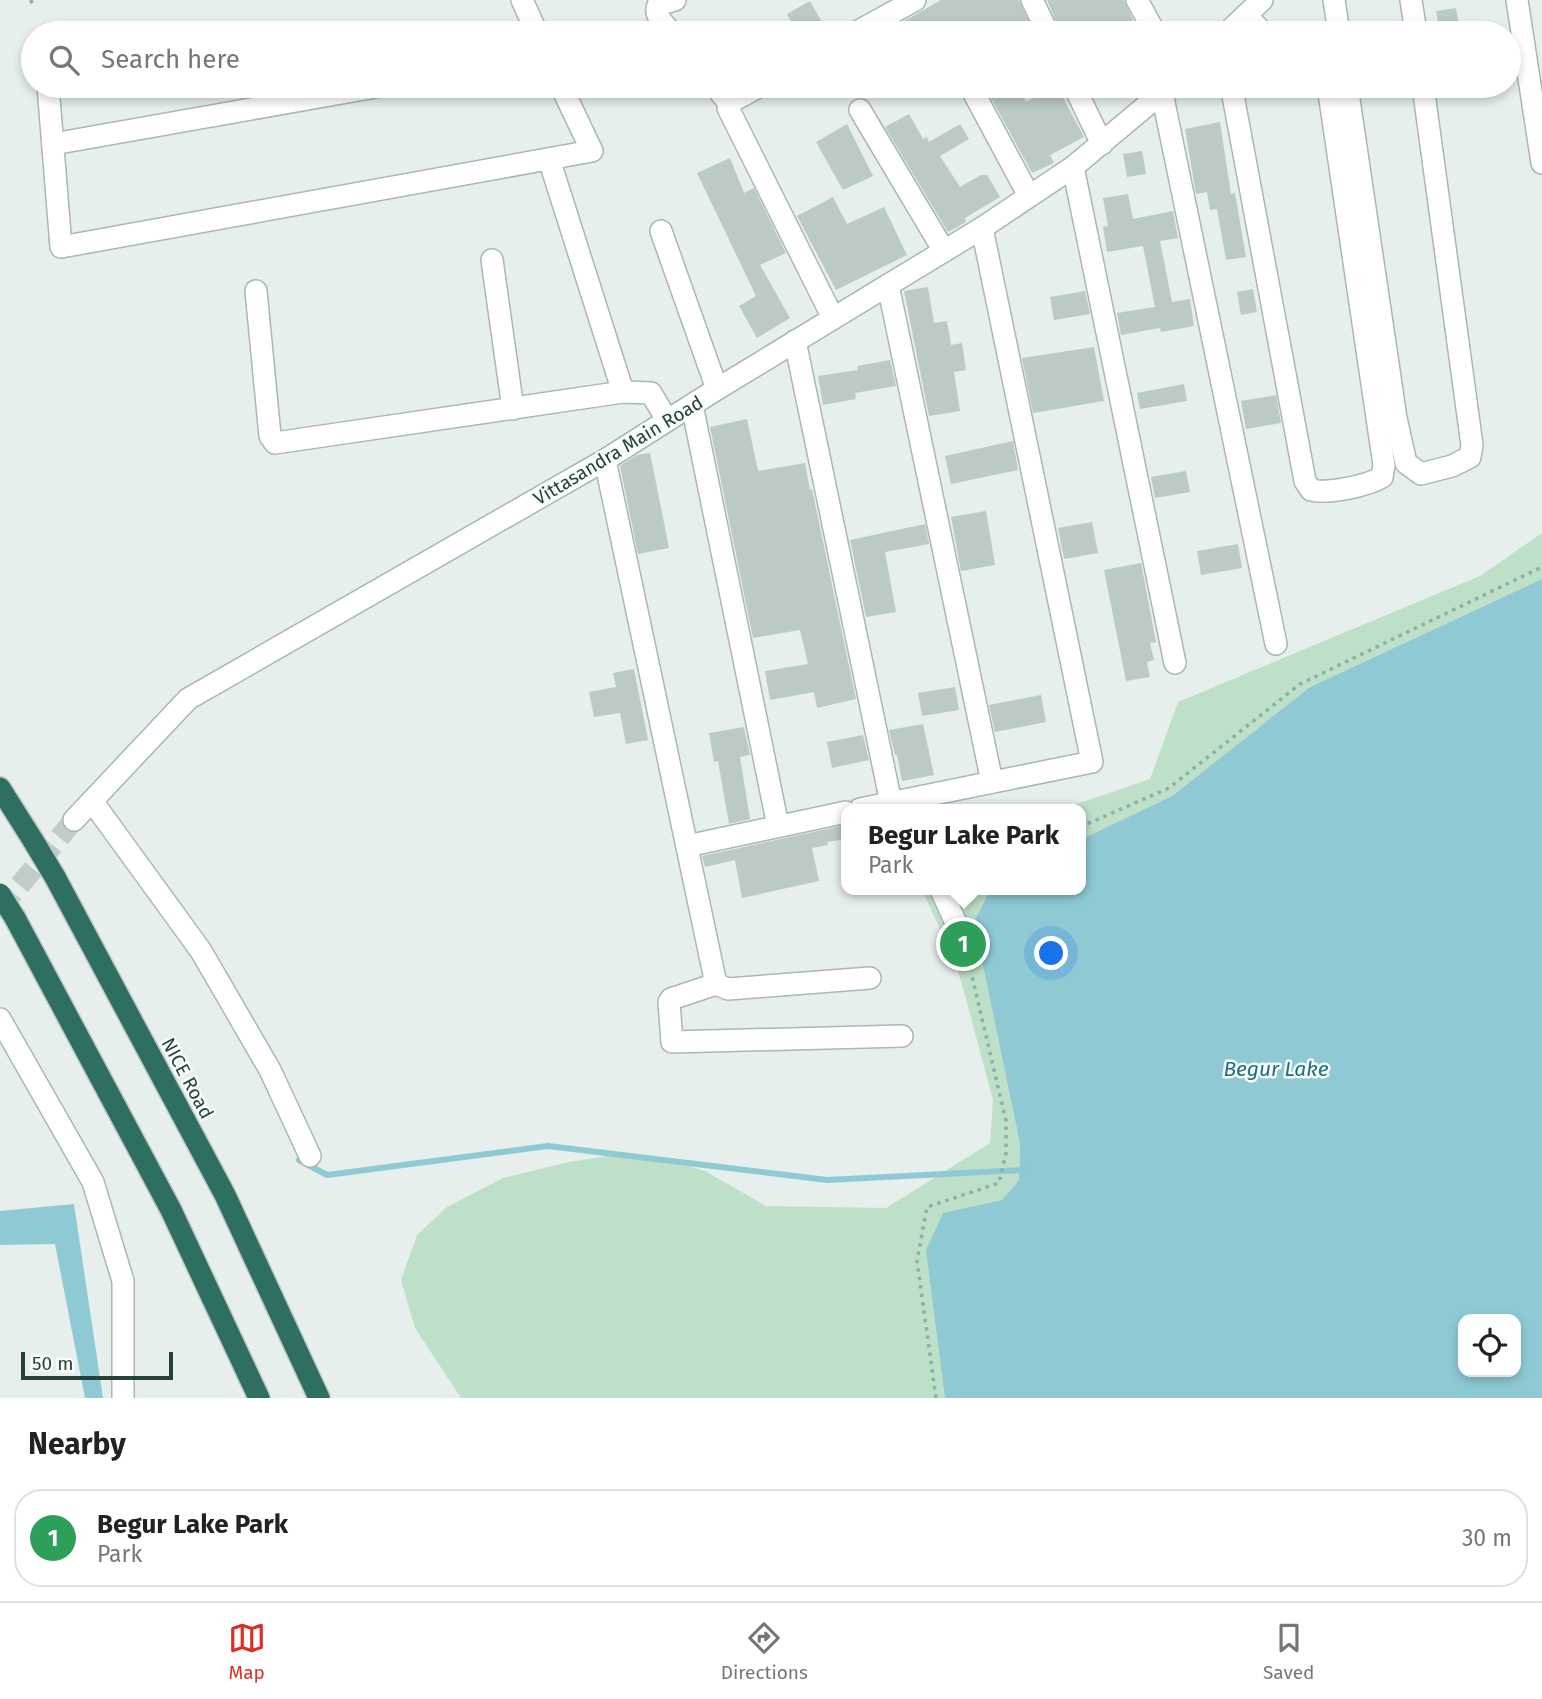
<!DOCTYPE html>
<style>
:root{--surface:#fff;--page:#f2f2f2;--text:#222;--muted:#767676;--line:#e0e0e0;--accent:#d93025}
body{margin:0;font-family:"Fira Sans",sans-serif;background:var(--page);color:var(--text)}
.controls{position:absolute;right:21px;bottom:21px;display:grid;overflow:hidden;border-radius:14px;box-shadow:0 4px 10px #0003}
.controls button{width:63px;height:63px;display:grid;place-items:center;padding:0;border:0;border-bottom:2px solid var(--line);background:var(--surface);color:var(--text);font:35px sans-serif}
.scale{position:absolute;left:21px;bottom:18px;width:152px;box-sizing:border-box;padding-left:7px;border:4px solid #24423a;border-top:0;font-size:19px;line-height:24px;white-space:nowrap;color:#24423a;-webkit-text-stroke:5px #f7fbf9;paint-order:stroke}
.you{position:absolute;left:1052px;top:954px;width:24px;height:24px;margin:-18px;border:5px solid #fff;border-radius:50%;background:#1a73e8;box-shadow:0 0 0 10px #1a73e833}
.badge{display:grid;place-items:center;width:46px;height:46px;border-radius:50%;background:var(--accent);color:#fff;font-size:23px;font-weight:700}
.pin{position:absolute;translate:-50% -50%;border:4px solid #fff;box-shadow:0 2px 7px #0006}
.popup{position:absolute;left:841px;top:804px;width:245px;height:91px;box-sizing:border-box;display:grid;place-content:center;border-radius:14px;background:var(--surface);filter:drop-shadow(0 2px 5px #0005);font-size:23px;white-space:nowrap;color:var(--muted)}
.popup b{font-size:26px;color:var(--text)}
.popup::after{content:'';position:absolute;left:50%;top:100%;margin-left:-14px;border:14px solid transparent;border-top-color:var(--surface)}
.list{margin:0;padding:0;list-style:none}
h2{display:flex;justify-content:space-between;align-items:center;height:91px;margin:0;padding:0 28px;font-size:30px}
h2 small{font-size:23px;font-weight:400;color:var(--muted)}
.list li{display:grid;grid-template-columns:46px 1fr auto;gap:21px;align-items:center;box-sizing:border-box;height:98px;margin:0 14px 14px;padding:0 14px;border:2px solid var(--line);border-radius:28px}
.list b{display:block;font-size:26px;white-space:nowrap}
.list p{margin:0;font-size:23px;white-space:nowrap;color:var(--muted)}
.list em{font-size:23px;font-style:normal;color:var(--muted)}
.icon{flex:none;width:38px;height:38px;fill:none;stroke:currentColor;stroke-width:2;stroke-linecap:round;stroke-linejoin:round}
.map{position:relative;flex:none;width:1542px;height:1398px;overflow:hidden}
.search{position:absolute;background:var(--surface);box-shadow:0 4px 10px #0003;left:21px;right:21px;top:21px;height:77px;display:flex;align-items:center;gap:18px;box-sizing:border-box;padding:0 24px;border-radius:38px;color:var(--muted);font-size:26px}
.sheet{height:203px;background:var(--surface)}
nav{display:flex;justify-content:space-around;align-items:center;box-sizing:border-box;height:98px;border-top:2px solid var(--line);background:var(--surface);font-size:19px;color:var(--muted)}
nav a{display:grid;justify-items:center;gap:4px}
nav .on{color:var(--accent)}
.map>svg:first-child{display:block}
</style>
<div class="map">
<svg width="1542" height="1398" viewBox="0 0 1542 1398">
<rect width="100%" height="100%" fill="#e6efeb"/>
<g fill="#bfe0c8">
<path d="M1542 533V579L1310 687 1172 796 1080 840V809H1062L1150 779 1178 702 1480 576Z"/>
<path d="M922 890H990L974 922 1020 1144 1019 1180 1002 1200 944 1213 945 1398H461L415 1328 401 1280 417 1235 447 1207 503 1178 569 1162 615 1155 671 1161 705 1171 766 1206 886 1208 990 1143 993 1100 957 966Z"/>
</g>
<g fill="#8ec9d4" fill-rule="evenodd">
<path d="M1542 579V1398H945L926 1250 943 1213 1002 1200 1019 1180 1020 1144 974 922 990 890H1080V840L1172 796 1310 687ZM1463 1319H1516V1372H1463Z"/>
<path d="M74 1204 103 1398H85L55 1244 0 1245V1211Z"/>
</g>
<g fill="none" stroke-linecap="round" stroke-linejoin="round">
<path stroke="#8ec9d4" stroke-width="6" d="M299 1160 327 1175 548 1146 827 1180 1024 1170"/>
</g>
<g fill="#bbcac4">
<path d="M941 0H1019L1034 33H910L904 21Z"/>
<path d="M1047 0H1124L1133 20 1124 25 1129 33H1061Z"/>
<path d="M810 1 828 33H797L787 14Z"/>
<path d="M1456 8 1460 33H1440L1436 11Z"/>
<path d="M1003 86H1017L1026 102 1057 86 1084 137 1050 155 1054 163 1032 173 989 94Z"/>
<path d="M909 114 923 139 927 137 929 142 960 124 969 139 940 156 960 187 981 175H987L1000 197 965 218 966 222 948 232 885 127Z"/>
<path d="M1220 122 1231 194 1235 193 1246 257 1226 260 1217 209 1210 210 1207 192 1196 194 1185 129Z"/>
<path d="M847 124 873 176 843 190 816 142Z"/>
<path d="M1142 151 1146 174 1127 177 1123 154Z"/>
<path d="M730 158 744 193 754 188 786 253 760 265 790 318 757 338 739 306 756 296 697 173Z"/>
<path d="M1128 194 1133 219 1173 211 1178 238 1160 241 1172 302 1190 299 1194 326 1161 332 1160 328 1121 335 1117 313 1155 307 1143 246 1107 252 1103 227 1108 226 1103 198Z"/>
<path d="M833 197 847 224 884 207 907 255 836 290 797 216Z"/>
<path d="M928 287 934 323 947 321 951 345 962 343 966 370 954 372 960 411 929 416 904 291Z"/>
<path d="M1253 289 1257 312 1241 315 1237 292Z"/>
<path d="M1085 291 1090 314 1054 320 1050 297Z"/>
<path d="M1094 347 1104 401 1033 413 1022 358Z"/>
<path d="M890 360 896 386 855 393 856 399 823 405 818 376 858 370 857 366Z"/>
<path d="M1184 384 1187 401 1140 409 1137 393Z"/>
<path d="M1276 395 1281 423 1246 429 1241 401Z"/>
<path d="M747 419 758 471 805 463 810 490 812 489 856 699 817 708 814 692 770 700 765 671 808 664 800 630 753 638 710 427Z"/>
<path d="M1013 441 1018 470 951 484 945 456Z"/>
<path d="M650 453 669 548 638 554 620 466 637 455Z"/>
<path d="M1186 471 1190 492 1155 498 1151 477Z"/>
<path d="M986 511 995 565 961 571 951 517Z"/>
<path d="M1092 522 1098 553 1064 559 1058 528Z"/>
<path d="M925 524 929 544 885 552 896 612 866 617 850 540Z"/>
<path d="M1238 544 1242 568 1201 575 1197 551Z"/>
<path d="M1141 563 1156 642 1150 643 1154 660 1147 662 1150 677 1126 681 1104 570Z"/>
<path d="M634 669 648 740 626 744 620 713 594 717 589 692 616 687 613 673Z"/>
<path d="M955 687 959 710 922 716 918 693Z"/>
<path d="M1041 695 1046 722 995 732 989 705Z"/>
<path d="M923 724 934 775 902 781 897 755H895L889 730Z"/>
<path d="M744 727 750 755 740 757 750 819 729 824 718 761 714 762 709 733Z"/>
<path d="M863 735 869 760 832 768 827 742Z"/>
<path d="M846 825V839L827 842 828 845 812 848 819 881 742 898 735 860 705 867 702 856Z"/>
</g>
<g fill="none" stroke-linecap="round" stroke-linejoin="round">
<path stroke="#bfccc8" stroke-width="21" stroke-dasharray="21 10" stroke-linecap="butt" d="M0 909 74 820"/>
<g stroke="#a8b8b2" stroke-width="24">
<g id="minor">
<path d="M522 0 537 33"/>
<path d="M1032 0 1048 33"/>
<path d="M1137 0 1155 33"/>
<path d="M1334 0 1339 33"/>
<path d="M1411 0 1416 33"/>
<path d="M1517 0 1542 163"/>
<path d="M1246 15 1263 33"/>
<path d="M672 33C665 25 653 16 658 5L675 0"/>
<path d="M855 33 915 0"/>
<path d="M1227 33 1262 0"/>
<path d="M48 86 61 247 592 151 561 86"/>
<path d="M715 86 729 103"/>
<path d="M760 86 729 103 728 108 833 318"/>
<path d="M970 86 1029 196"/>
<path d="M1074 86 1102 144"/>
<path d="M1235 86 1232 90 1305 481 1311 490C1328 494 1367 486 1382 477L1384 465 1328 86"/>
<path d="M1347 86 1396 418 1406 463 1421 474 1452 466 1470 457 1472 445 1423 86"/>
<path d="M1162 93 1276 644"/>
<path d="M860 110 944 251"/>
<path d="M53 144 381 86"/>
<path d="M549 159 623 392"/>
<path d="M1073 167 1175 663"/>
<path d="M661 231 717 389"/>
<path d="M492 260 513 409"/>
<path d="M888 285 992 782"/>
<path d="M256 291 270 436 275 443 623 392 651 393 667 420"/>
<path d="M795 341 891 803 894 809"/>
<path d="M692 405 778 826"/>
<path d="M605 460 716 984 728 989 870 978"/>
<path d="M92 801 201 951 270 1070 310 1156"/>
<path d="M860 809 1092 762 982 228"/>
<path d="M74 820 188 699 605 460 717 389 982 228 1073 167 1170 86"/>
<path d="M687 846 846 812"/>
<path d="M941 890 971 956"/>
<path d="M716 984 671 999 669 1002 672 1042 902 1036"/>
<path d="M0 1019 93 1182 123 1281V1398"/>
</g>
</g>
<g stroke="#c2cac8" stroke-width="24">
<g id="highway">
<path d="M0 788 34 842"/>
<path d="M55 877 225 1195 319 1398"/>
<path d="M15 918 171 1210 259 1398"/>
</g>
</g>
<g stroke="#86b3a5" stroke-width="3.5" stroke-dasharray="3.5 5" stroke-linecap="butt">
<path d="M31 0 32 5"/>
<path d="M1080 827 1169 788 1300 684 1542 567"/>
<path d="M936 1398 917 1261 927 1207 999 1183 1006 1153V1121L972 976"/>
</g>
<use href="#minor" stroke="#fff" stroke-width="21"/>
<use href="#highway" stroke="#2f6f62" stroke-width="21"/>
<g stroke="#c2cac8" stroke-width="24" stroke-linecap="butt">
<g id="highway-bridge">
<path d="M34 842 55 877"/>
<path d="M0 894 15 918"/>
</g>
</g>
<use href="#highway-bridge" stroke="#2f6f62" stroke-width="21"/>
</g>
<g text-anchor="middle" stroke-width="5" stroke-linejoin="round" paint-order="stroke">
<g font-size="19" fill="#24423a" stroke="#f7fbf9">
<text transform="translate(618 450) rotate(-31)" y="7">Vittasandra Main Road</text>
<text transform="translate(188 1078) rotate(62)" y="7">NICE Road</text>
</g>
<g font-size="21" font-style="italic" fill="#1c6f80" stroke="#f7fbf9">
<text x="1276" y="1076">Begur Lake</text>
</g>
</g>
</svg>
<div class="controls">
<button><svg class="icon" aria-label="locate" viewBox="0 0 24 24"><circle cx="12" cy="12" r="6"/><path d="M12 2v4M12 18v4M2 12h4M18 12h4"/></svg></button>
</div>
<div class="scale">50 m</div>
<div class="you"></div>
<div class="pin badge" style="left:963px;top:944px;background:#2e9e5b">1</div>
<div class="popup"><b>Begur Lake Park</b>Park</div>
<div class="search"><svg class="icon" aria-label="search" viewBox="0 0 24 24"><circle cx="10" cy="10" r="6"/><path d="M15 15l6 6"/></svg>Search here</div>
</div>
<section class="sheet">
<h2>Nearby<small></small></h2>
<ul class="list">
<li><span class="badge" style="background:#2e9e5b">1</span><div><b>Begur Lake Park</b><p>Park</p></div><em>30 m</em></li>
</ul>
</section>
<nav>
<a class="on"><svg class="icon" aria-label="map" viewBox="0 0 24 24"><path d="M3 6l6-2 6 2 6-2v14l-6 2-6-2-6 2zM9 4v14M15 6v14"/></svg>Map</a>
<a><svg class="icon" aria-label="directions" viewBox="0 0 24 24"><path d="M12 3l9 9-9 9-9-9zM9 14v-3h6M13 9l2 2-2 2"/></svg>Directions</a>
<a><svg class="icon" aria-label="saved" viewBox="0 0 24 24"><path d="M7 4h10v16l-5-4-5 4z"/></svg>Saved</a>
</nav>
